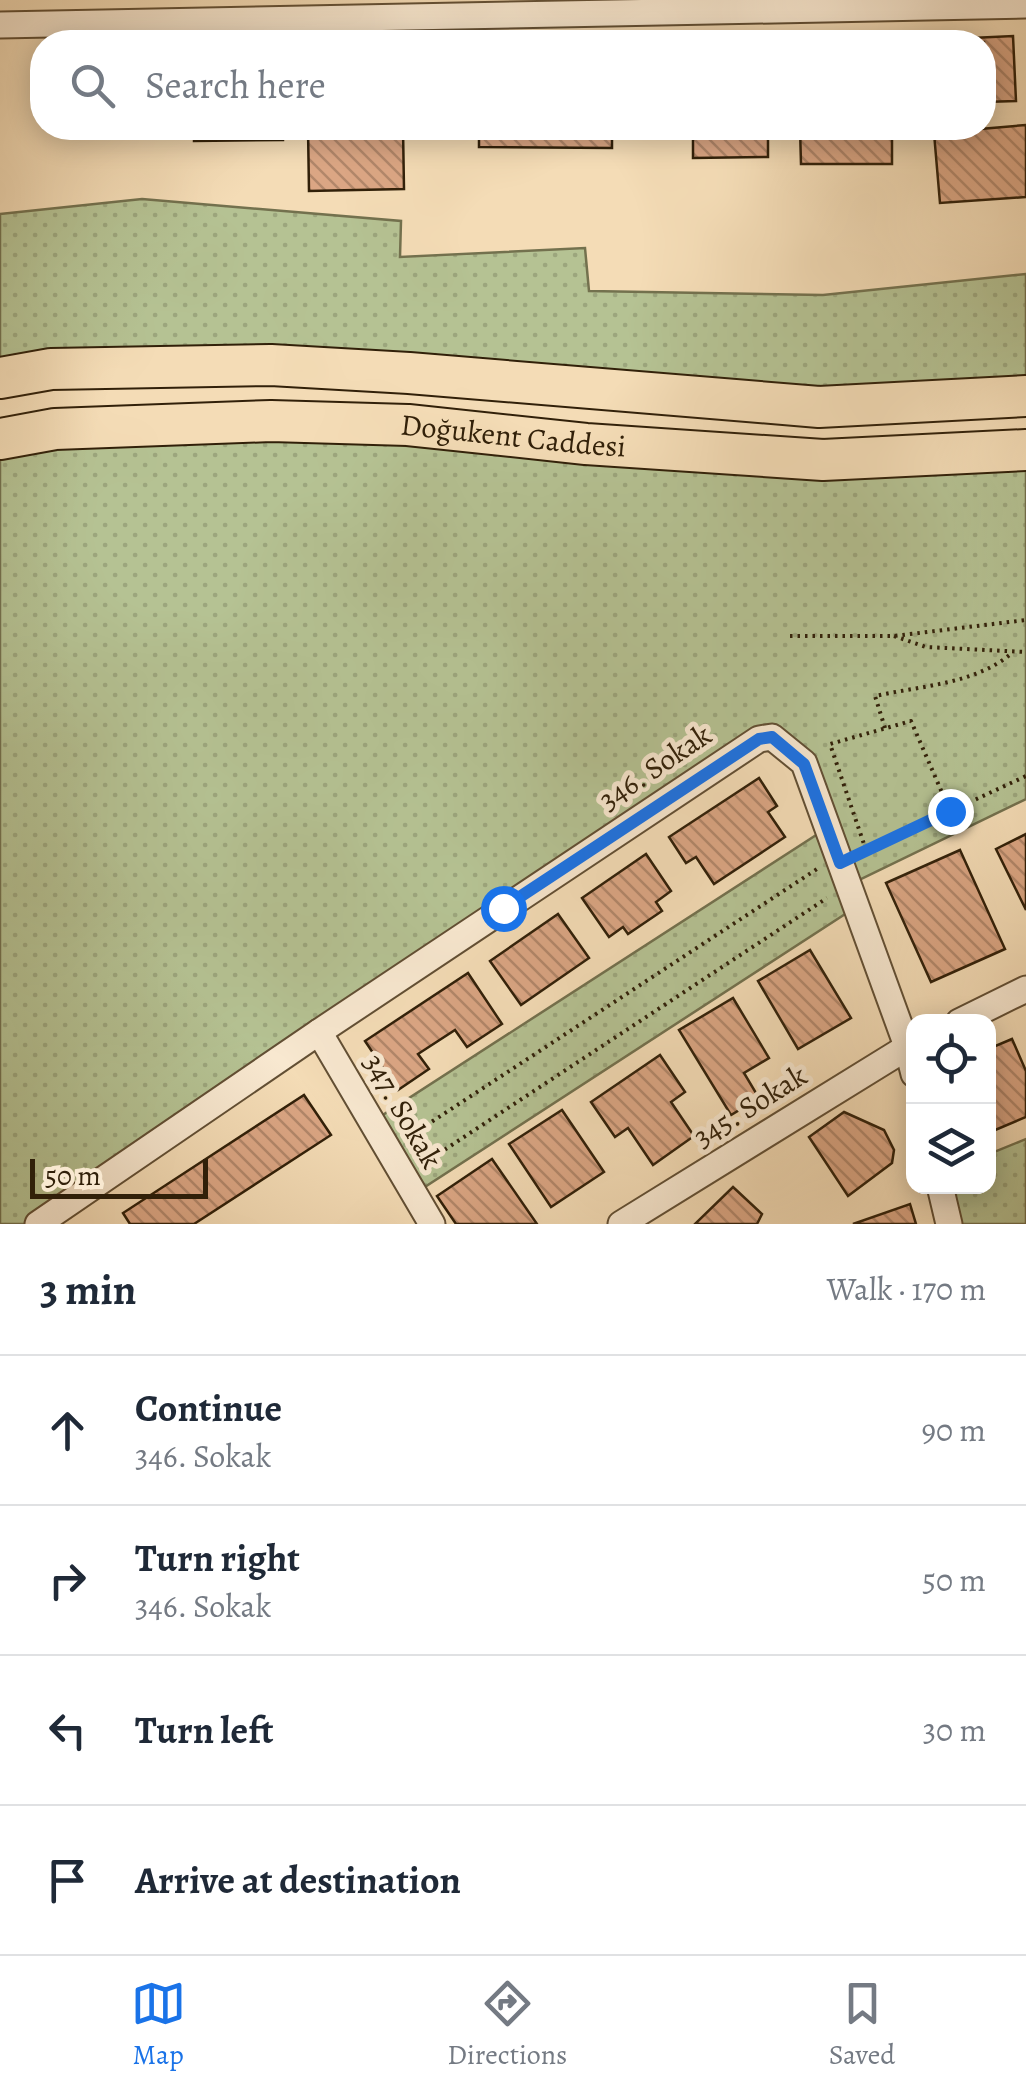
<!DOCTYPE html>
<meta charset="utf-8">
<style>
:root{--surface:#fff;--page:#f2f2f3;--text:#1f2937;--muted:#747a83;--line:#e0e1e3;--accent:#1a73e8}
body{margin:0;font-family:Alegreya,serif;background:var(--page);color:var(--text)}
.controls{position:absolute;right:30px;bottom:30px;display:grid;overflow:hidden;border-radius:20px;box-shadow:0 5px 25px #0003}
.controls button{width:90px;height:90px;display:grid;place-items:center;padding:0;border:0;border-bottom:2px solid var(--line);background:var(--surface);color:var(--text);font:50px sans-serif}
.scale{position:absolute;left:30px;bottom:25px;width:178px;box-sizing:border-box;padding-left:10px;border:5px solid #312009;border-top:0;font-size:28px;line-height:35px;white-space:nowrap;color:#312009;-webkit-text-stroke:8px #f8e8d0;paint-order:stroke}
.stop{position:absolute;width:30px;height:30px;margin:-22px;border:8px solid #1a73e8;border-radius:50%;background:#fff}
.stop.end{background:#1a73e8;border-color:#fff;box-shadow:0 2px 10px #0008}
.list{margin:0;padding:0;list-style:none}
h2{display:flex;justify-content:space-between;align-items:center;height:130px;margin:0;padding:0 40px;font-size:42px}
h2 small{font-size:32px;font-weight:400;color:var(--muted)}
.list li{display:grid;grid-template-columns:65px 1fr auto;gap:30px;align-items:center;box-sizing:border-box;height:150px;padding:0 40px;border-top:2px solid var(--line)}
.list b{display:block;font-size:38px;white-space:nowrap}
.list p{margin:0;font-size:32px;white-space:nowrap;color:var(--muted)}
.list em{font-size:32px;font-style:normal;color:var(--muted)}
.icon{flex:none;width:55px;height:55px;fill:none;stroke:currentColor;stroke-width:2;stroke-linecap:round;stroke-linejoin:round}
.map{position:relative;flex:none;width:1026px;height:1224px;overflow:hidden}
.search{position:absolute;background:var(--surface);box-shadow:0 5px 25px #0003;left:30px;right:30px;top:30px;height:110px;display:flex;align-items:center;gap:25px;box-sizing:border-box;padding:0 35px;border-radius:40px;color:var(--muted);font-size:38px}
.sheet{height:730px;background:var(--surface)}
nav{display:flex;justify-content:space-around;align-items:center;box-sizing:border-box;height:140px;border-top:2px solid var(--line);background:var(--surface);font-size:28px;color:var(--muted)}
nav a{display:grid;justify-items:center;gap:5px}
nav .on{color:var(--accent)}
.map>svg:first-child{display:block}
</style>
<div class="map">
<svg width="1026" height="1224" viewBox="0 0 1026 1224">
<defs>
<pattern id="grass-dots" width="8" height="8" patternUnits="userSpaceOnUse" patternTransform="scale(2.5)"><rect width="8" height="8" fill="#b5c293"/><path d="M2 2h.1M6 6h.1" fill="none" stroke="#9ca67d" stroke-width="1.8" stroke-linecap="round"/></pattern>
<pattern id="building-back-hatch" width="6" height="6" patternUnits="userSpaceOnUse" patternTransform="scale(2.5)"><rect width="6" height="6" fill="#dba684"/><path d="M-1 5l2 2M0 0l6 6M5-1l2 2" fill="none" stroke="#b2876a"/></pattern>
</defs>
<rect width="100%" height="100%" fill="#f4dcb6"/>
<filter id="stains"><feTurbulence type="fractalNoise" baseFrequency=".002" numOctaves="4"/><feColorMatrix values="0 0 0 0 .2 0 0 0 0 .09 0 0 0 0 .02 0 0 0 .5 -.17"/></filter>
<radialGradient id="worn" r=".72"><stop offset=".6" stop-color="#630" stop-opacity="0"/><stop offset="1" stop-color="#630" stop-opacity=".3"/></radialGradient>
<g fill="url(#grass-dots)" stroke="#73714e" stroke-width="2.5">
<path d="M142 199 401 221 400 257 585 248 589 291 823 295 1026 274V396L0 378V214Z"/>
<path d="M56 429 1026 450V799L849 885 856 907 414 1194 372 1122 827 828 804 763 773 737 29 1224H0V439Z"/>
<path d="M1026 1139V1224H949L940 1187 988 1186 989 1154Z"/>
</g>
<g fill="url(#building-back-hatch)" stroke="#312009" stroke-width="2.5">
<path d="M1013 36 1016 101 984 102V42H929V40Z"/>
<path d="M1026 125V197L940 203 934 133Z"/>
<path d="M194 128H283V140L194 141Z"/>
<path d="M308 128H403L404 189 309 191Z"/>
<path d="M479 128H612V148L479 147Z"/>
<path d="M693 128H768V157L693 158Z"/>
<path d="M800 128H892V164H801Z"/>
<path d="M759 778 777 806 768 812 785 837 714 884 696 857 686 863 669 837Z"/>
<path d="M1026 834V910L996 849Z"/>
<path d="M960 850 1005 949 931 982 886 883Z"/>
<path d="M646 854 671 891 656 902 662 911 628 934 623 927 609 937 582 898Z"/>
<path d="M558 914 589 958 521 1005 490 961Z"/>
<path d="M810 950 851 1018 798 1049 758 981Z"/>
<path d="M468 973 502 1024 467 1047 455 1030 418 1054 429 1069 398 1090 365 1041Z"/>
<path d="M733 998 769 1058 744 1073 759 1098 731 1115 679 1030Z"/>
<path d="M1012 1039 1026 1071V1117L988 1133V1049Z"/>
<path d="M660 1055 685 1092 671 1102 694 1136 653 1165 628 1128 615 1137 591 1102Z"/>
<path d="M304 1095 331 1135 194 1224H130L123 1213Z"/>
<path d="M562 1110 604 1172 551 1207 509 1144Z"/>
<path d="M844 1112 884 1130 894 1150 892 1163 848 1196 809 1137Z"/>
<path d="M492 1159 537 1224H456L437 1196Z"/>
<path d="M733 1187 762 1214 757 1224H695Z"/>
<path d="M910 1204 916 1224H853Z"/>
</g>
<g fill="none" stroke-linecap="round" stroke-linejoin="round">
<g stroke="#624f34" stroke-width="29">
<g id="street">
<path d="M0 25 1026 5"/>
<path d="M959 1022 1026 989"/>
<path d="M319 1032 432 1224"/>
<path d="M940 1186 949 1224"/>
<path d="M38 1224 319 1032 759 739 772 737 804 763 907 1046 914 1074"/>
<path d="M621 1224 914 1043"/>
</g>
</g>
<g stroke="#312009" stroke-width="44">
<g id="primary">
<path d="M0 378 51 369 271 365 409 373 819 407 1026 396"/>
<path id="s1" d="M0 439 55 429 271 421 408 425 586 444 823 460 1026 450"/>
</g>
</g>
<g stroke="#312009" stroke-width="4" stroke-dasharray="2.5 5" stroke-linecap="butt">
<path d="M790 636H894L1026 620"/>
<path d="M894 636 926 647 1026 652"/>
<path d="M885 728 875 696C920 686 976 684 1012 653"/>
<path d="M866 850 830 744 911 721 950 811"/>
<path d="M867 850 1026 776"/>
<path d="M407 1138 817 869"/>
<path d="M426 1162 827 898"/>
</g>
<use href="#street" stroke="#f8e8d0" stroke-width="25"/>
<use href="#primary" stroke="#f4dcb6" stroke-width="40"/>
</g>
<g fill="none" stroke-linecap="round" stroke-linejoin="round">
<path stroke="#1a73e8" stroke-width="12" d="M503 908 759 739 772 737 804 764 840 863 950 811"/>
</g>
<g text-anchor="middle" stroke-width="10" stroke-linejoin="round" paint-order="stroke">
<g font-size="30" fill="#312009" stroke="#f8e8d0">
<text dy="10" stroke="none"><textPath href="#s1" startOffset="515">Doğukent Caddesi</textPath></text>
<text transform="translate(655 767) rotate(-34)" y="10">346. Sokak</text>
<text transform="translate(750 1106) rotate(-32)" y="10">345. Sokak</text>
<text transform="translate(403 1111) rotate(60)" y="10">347. Sokak</text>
</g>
</g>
<rect width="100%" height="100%" filter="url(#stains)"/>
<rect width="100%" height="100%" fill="url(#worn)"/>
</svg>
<div class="controls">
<button><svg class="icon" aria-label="locate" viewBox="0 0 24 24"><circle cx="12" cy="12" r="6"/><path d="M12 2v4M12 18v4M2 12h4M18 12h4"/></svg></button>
<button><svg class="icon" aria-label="layers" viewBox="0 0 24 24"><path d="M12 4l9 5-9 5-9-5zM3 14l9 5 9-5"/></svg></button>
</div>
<div class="scale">50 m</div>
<div class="stop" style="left:503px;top:908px"></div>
<div class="stop end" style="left:950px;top:811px"></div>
<div class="search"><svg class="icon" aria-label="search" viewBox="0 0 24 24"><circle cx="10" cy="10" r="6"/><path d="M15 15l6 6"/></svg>Search here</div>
</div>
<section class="sheet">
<h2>3 min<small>Walk · 170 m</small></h2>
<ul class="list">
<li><svg class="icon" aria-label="ahead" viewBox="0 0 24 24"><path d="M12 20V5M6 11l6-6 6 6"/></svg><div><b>Continue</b><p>346. Sokak</p></div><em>90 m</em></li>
<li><svg class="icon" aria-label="right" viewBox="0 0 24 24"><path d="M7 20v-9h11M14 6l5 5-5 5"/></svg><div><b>Turn right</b><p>346. Sokak</p></div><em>50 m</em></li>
<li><svg class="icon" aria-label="left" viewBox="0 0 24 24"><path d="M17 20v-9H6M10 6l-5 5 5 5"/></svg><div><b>Turn left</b></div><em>30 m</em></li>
<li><svg class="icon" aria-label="arrive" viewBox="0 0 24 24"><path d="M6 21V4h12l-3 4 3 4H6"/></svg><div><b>Arrive at destination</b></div></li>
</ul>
</section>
<nav>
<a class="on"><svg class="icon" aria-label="map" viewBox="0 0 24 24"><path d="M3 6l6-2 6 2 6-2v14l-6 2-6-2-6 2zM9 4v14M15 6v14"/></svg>Map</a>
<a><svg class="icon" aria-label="directions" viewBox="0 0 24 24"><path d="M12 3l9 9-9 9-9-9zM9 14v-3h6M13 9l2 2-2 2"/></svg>Directions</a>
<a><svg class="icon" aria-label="saved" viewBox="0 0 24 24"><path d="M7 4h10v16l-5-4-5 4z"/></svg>Saved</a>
</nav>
